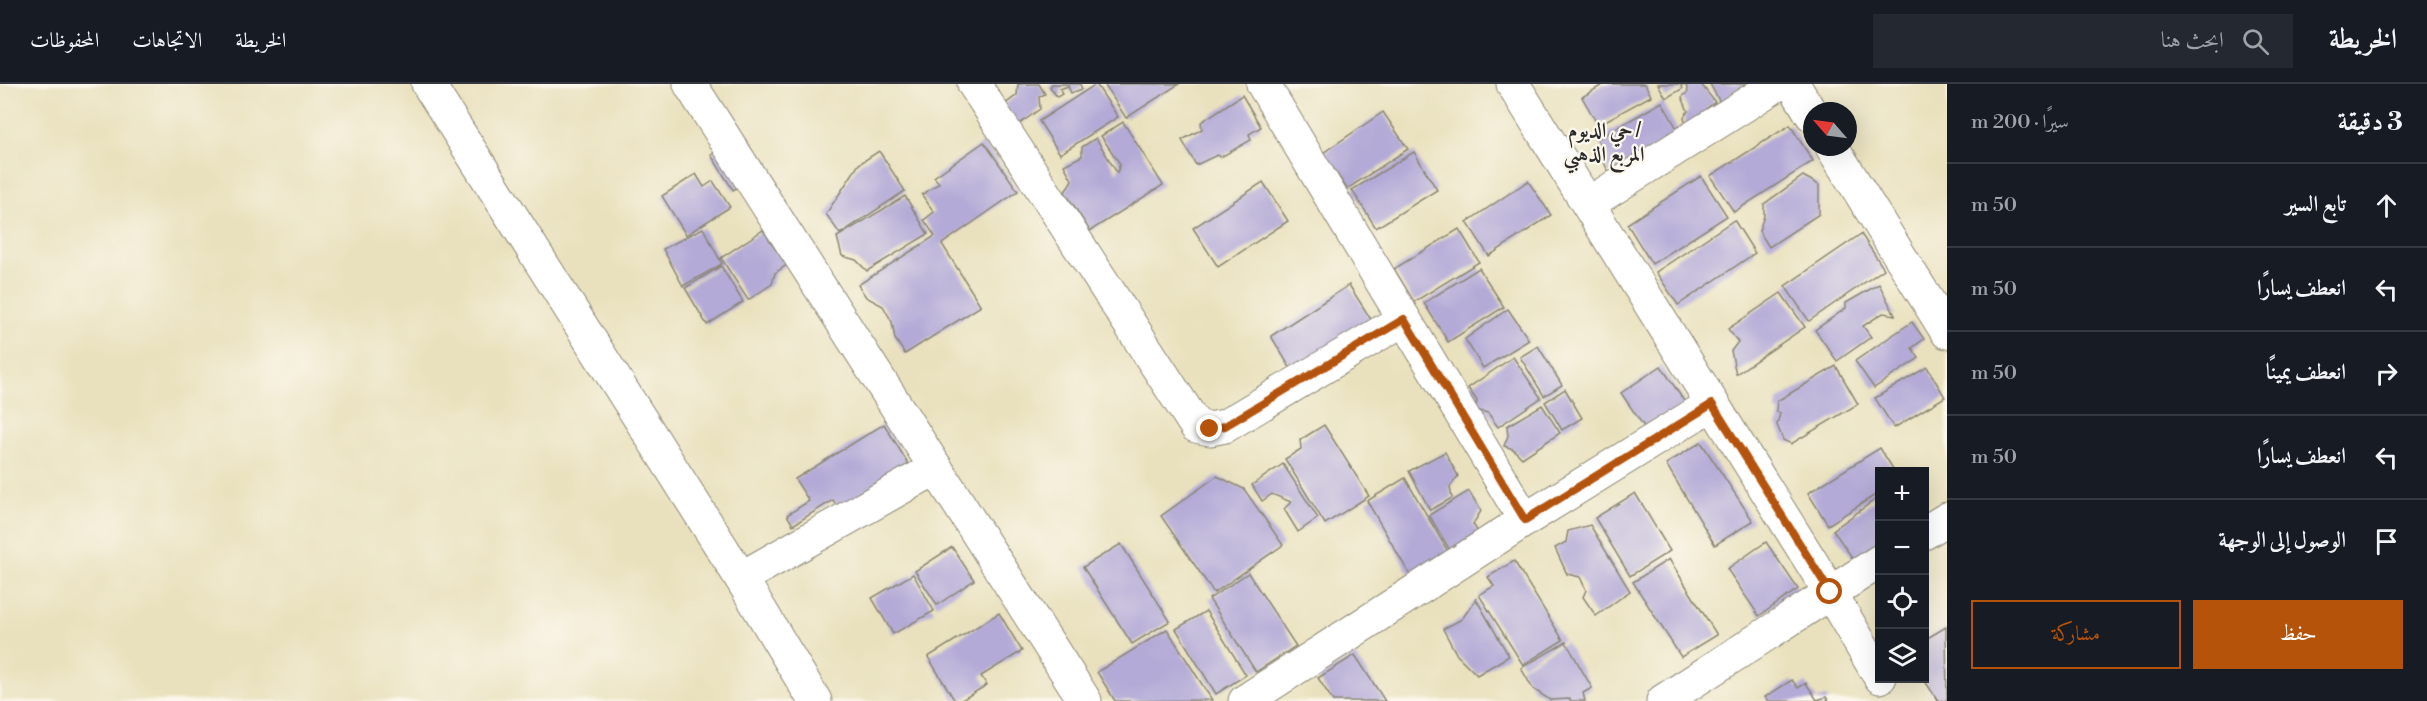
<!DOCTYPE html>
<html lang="ar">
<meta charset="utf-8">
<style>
:root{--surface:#171b24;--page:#242831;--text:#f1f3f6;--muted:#9ea1a6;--line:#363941;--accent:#b45309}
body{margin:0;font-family:"Libre Bodoni",Amiri,serif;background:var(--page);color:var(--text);direction:rtl}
.controls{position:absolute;right:18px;bottom:18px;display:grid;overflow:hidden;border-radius:0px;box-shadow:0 6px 24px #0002}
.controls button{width:54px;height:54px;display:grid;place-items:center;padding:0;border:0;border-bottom:2px solid var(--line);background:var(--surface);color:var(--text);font:30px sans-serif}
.compass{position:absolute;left:1803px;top:18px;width:54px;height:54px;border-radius:50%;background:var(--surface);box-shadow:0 6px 24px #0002;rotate:298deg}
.stop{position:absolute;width:18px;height:18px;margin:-14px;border:4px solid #b45309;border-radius:50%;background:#fff}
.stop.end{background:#b45309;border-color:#fff;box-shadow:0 2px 6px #0008}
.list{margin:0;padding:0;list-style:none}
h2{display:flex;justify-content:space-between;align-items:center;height:78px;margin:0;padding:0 24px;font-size:26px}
h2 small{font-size:20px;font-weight:400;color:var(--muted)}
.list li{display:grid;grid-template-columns:39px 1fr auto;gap:18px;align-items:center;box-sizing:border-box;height:84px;padding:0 24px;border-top:2px solid var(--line)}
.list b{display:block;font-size:22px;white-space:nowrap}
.list em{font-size:20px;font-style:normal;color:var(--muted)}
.actions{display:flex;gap:12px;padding:18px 24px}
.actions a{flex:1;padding:14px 0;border:2px solid var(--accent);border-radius:0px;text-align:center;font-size:21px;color:var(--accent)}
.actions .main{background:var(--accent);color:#fff}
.icon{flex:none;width:33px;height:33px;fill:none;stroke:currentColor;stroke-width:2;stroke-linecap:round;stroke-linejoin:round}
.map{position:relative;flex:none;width:1947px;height:617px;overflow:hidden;direction:ltr}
header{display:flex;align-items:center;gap:36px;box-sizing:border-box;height:84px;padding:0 30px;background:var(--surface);border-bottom:2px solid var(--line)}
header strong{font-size:28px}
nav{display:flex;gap:33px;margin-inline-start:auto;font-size:21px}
.search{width:420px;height:54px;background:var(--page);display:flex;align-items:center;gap:15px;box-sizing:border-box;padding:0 21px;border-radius:0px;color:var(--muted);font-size:22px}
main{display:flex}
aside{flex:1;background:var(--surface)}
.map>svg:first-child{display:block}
</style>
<header>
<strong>الخريطة</strong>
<div class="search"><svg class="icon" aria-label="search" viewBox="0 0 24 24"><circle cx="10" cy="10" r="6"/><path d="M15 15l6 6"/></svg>ابحث هنا</div>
<nav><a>الخريطة</a><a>الاتجاهات</a><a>المحفوظات</a></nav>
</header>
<main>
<aside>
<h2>3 دقيقة<small>سيرًا · 200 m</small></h2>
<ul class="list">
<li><svg class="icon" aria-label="ahead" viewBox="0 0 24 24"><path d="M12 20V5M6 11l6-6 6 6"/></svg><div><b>تابع السير</b></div><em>50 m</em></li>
<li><svg class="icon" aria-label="left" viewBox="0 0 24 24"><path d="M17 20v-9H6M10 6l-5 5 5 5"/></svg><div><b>انعطف يسارًا</b></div><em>50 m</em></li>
<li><svg class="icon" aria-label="right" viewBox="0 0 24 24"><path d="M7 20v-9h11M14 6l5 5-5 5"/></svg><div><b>انعطف يمينًا</b></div><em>50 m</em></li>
<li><svg class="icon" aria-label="left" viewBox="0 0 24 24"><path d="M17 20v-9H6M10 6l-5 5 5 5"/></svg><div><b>انعطف يسارًا</b></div><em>50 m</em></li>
<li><svg class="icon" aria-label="arrive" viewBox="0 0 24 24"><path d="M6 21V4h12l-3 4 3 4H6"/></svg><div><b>الوصول إلى الوجهة</b></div></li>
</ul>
<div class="actions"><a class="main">حفظ</a><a>مشاركة</a></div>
</aside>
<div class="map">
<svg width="1947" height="617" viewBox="0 0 1947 617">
<rect width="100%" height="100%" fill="#fbf7ec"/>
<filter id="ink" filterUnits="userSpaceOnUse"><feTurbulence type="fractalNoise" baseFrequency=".0167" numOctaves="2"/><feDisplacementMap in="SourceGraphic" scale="12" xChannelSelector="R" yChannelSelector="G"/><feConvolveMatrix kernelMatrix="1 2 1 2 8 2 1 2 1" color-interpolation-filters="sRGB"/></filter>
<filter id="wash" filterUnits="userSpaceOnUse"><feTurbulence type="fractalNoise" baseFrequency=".008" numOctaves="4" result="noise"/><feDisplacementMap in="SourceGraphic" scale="24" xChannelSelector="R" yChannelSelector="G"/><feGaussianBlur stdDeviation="1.35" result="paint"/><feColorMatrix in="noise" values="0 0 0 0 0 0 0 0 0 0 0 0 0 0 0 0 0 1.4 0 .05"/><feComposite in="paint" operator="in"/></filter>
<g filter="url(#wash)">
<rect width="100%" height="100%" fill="#e9e1bd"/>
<g id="blocks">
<g fill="#b3aad7">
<path d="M1018 0H1039L1045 10 1039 13 1040 25 1018 41 1004 21 1017 11Z"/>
<path d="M1052 0H1080L1082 5 1071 9 1068 2 1060 5 1062 10 1057 13 1050 3Z"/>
<path d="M1096 0 1118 33 1060 70 1039 37Z"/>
<path d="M1104 0H1179L1126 34Z"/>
<path d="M1604 0H1645L1651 12 1598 41 1582 13Z"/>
<path d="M1658 0H1684L1681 2 1682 5 1666 14Z"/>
<path d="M1691 0H1701L1715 18 1707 24 1708 37 1687 47 1684 33 1688 27 1682 13 1688 8 1686 2Z"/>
<path d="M1710 0H1746L1726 29Z"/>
<path d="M1242 11 1261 43 1249 50 1251 56 1221 73 1217 71 1196 81 1182 56 1202 45 1201 38Z"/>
<path d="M1662 18 1680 50 1610 90 1601 73 1604 67 1597 55Z"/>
<path d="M1383 28 1408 65 1347 105 1323 69Z"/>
<path d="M1123 38 1163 101 1090 147 1065 108 1072 96 1064 81 1082 72V63L1096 54 1117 89 1120 80 1101 52Z"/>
<path d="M1790 41 1813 77 1734 128 1710 92Z"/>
<path d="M984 58 1018 107 942 160 981 222 905 270 895 255 892 238 883 222 866 213 858 201 935 152 924 136 934 128 922 111 939 99 934 93Z"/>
<path d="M723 62 745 99 733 106 711 71Z"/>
<path d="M879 67 905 107 840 150 826 130 859 80Z"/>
<path d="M1414 68 1437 106 1376 144 1352 106Z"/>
<path d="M696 90 704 103 713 97 730 123 686 151 662 112Z"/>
<path d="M1701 92 1727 132 1652 180 1627 140Z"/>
<path d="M1803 92 1819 101V130L1769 163 1759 147 1764 132V120Z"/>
<path d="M1528 97 1551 131 1489 172 1467 138Z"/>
<path d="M1263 98 1288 137 1218 183 1193 144Z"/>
<path d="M905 112 928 150 867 187 856 176 842 172 837 153Z"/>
<path d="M1734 136 1755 169 1678 221 1656 188Z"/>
<path d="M703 144 722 180 683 202 663 165Z"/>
<path d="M1459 145 1479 178 1414 218 1394 185Z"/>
<path d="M763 146 776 166 781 163 791 178 775 189 772 200 748 216 721 174Z"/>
<path d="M1861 150 1884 185 1809 237 1785 202Z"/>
<path d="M721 182 743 218 707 241 685 204Z"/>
<path d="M1479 184 1504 223 1448 258 1424 219Z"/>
<path d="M1879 200 1895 231 1883 229 1863 242 1871 253 1837 277 1815 246 1846 224V219Z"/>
<path d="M1349 201 1374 240 1295 292 1271 252Z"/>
<path d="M1781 209 1805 243 1736 290 1731 267 1738 258 1728 245Z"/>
<path d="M1508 225 1529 256 1483 284 1465 255Z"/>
<path d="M1912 238 1924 255 1912 264 1919 274 1874 304 1855 277Z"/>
<path d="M1538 262 1562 301 1544 312 1520 273Z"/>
<path d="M1513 273 1541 314 1498 343 1488 329 1475 326 1477 317 1468 304Z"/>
<path d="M1661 282 1686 320 1647 347 1621 309Z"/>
<path d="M1836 282 1858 320 1791 360 1783 356 1777 341 1780 329 1776 327 1777 317Z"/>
<path d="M1927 283 1945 313 1894 344 1875 314Z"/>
<path d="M1565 305 1582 334 1562 346 1545 318Z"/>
<path d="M1542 321 1560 349 1522 374 1513 365 1504 362 1508 352 1507 342Z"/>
<path d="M884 340 914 389 843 433 833 416 793 441 787 431 809 417 795 395Z"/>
<path d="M1324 341 1369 412 1325 440 1285 375 1301 365 1300 356Z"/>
<path d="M1701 358 1753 437 1715 461 1666 380Z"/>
<path d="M1880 364 1895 388H1880V408L1828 441 1808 409Z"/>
<path d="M1445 368 1458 392 1450 403 1452 414 1430 426 1409 387Z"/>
<path d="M1283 380 1318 434 1298 448 1284 425 1291 418 1272 410 1262 417 1252 401Z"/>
<path d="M1217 392 1244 405 1283 461 1214 509 1161 432Z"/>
<path d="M1405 394 1449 469 1410 491 1367 417Z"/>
<path d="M1469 407 1481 427 1473 440 1483 456 1454 473 1429 431Z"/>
<path d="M1635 409 1670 467 1630 492 1595 434Z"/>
<path d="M1880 412V462L1855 478 1833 446Z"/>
<path d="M1590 441 1630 507 1596 532 1583 513 1586 506 1580 493 1567 490 1555 464 1566 458 1568 447Z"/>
<path d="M1766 458 1798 505 1759 532 1727 485Z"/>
<path d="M1121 460 1170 537 1132 560 1083 483Z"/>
<path d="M952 463 974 496 937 521 915 487Z"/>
<path d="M1669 475 1717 551 1681 573 1633 498Z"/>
<path d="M1514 477 1563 556 1523 581 1479 511 1494 502 1488 493Z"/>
<path d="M1248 489 1296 562 1256 588 1209 515Z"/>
<path d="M913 490 934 527 893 550 872 514Z"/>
<path d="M1476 515 1509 572 1477 591 1457 571 1443 545 1462 535Z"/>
<path d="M1206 527 1246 591 1216 610 1176 545Z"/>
<path d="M999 529 1022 567 981 592 987 601 960 617H955L928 573Z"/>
<path d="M1946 543 1947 617H1938L1923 594 1924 556Z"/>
<path d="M1167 545 1212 616 1115 617 1097 588Z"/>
<path d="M1566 558 1592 604 1583 609 1585 617H1571L1570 615 1550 616 1533 605 1521 584Z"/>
<path d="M1355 571 1385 617H1333L1318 594Z"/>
<path d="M1792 596 1798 604 1806 599 1817 616 1826 613 1829 617H1768L1765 613Z"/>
</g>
</g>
</g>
<g filter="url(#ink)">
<use href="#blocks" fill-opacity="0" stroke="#8a8674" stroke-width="1.5"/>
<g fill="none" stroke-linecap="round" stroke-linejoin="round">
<g stroke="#8a8674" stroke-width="35">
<g id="minor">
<path d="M428 0 741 494 815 617"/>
<path d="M690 0 1085 617"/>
<path d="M974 0 1196 342 1210 345 1225 342 1404 235"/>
<path d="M1263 0 1525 436"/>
<path d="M1513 0 1830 508 1880 593"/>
<path d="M1793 0 1812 31"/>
<path d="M1832 63 1947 248"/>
<path d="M1588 120 1778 0"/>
<path d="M1924 449 1947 435"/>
<path d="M741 494 936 384"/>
<path d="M1245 617 1525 436 1712 320"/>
<path d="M1663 617 1880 477"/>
</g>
</g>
<use href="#minor" stroke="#fff" stroke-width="33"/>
</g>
</g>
<g fill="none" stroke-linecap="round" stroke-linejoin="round" filter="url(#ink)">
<path stroke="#b45309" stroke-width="8" d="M1210 345 1225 342 1404 235 1525 436 1712 320 1830 508"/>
</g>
<g text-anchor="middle" stroke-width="4.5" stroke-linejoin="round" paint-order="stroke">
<g font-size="21" font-weight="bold" fill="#2b2b2b" stroke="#fbf7ec">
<text x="1604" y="53">حي الديوم /<tspan x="1604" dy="24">المربع الذهبي</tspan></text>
</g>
</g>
</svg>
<div class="controls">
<button>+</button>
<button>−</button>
<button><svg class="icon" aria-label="locate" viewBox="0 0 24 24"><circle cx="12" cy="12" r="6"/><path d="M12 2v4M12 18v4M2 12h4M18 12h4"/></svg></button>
<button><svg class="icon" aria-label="layers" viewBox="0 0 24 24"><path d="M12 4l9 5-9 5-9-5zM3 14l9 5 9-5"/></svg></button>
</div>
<svg class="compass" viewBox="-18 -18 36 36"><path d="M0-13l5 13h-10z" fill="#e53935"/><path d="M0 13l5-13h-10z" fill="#9ea1a6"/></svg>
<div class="stop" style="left:1830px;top:508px"></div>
<div class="stop end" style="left:1210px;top:345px"></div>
</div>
</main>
